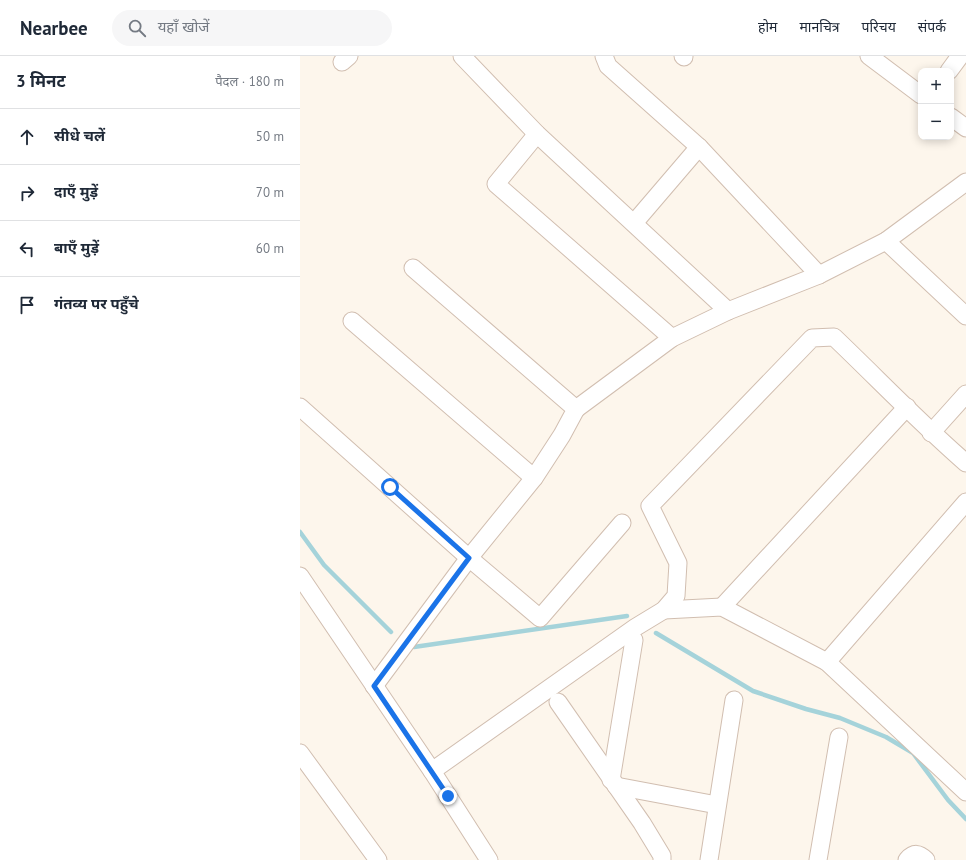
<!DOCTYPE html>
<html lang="hi">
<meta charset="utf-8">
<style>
:root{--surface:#fff;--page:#f6f6f7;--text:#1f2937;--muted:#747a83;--line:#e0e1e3}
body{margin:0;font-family:"PT Sans","Noto Sans Devanagari",sans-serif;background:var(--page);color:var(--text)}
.controls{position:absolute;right:12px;top:12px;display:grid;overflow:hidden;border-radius:8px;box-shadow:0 2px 10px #0003}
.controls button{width:36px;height:36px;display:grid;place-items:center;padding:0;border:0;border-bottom:1px solid var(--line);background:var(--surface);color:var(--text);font:20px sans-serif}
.stop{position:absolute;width:12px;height:12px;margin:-9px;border:3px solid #1a73e8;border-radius:50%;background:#fff}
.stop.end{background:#1a73e8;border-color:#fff;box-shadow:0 1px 4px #0008}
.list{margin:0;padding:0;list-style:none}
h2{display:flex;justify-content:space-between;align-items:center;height:52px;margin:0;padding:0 16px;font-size:17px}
h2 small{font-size:13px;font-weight:400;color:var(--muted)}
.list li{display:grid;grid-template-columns:26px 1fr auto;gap:12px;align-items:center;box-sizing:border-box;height:56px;padding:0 16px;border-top:1px solid var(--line)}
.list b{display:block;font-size:15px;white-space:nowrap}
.list em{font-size:13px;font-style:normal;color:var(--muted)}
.icon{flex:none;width:22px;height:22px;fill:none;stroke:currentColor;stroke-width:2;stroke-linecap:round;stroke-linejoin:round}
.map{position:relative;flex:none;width:666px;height:804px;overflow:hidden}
header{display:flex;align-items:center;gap:24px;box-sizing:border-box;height:56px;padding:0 20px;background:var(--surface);border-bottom:1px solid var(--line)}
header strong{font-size:19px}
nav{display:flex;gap:22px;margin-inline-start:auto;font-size:14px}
.search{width:280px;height:36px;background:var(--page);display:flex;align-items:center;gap:10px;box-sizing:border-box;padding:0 14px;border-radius:22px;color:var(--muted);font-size:15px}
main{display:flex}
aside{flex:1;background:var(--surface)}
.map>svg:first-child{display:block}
</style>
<header>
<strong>Nearbee</strong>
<div class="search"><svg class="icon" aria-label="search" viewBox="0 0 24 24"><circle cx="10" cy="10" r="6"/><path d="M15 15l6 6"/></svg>यहाँ खोजें</div>
<nav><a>होम</a><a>मानचित्र</a><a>परिचय</a><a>संपर्क</a></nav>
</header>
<main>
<aside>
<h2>3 मिनट<small>पैदल · 180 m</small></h2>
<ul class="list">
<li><svg class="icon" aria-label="ahead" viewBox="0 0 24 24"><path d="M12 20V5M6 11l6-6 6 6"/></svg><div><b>सीधे चलें</b></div><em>50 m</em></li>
<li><svg class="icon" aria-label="right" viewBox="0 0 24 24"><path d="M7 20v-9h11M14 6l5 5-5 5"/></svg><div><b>दाएँ मुड़ें</b></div><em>70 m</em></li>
<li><svg class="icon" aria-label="left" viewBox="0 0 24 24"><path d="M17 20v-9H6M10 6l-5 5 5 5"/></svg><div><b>बाएँ मुड़ें</b></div><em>60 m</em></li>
<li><svg class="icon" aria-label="arrive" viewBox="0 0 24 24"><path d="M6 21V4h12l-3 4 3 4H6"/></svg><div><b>गंतव्य पर पहुँचे</b></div></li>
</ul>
</aside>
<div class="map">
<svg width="666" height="804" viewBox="0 0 666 804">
<rect width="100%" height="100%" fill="#fdf6ec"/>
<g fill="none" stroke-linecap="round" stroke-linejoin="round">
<g stroke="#a5d3da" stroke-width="4.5">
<path d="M0 476 24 509 91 576"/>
<path d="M356 577 453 635 506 653 540 662 586 681 613 697 648 744 666 763"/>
<path d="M114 591 327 560"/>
</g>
<g stroke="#d1beb0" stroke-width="19">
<g id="street">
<path d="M162 0 237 78 428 255"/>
<path d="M304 0 308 10 399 91 519 219"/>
<path d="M383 0 384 1"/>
<path d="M569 0 621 39"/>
<path d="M42 6 49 0"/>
<path d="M649 15 660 0"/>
<path d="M651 61 666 72"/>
<path d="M237 78 196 128 372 282"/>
<path d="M334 167 399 91"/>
<path d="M586 185 666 260"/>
<path d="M52 265 234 422"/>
<path d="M0 351 169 502 240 562 322 467"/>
<path d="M276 353 372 282 428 255 519 219 586 185 666 126"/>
<path d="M631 377 666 338"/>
<path d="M0 520 132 715 189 804"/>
<path d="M422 551 607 351"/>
<path d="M364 554 422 551 527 606 666 736"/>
<path d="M527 606 666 446"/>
<path d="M74 630 169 502 234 422 262 379 276 353 113 212"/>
<path d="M258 646 342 767 362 800V804"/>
<path d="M0 697 78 804"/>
<path d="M132 715 336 571 364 554 376 540 378 507 350 450 512 282 534 281C578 323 620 367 666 407"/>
<path d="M311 724 334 584"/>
<path d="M316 730 417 749"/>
<path d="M409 804 434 644"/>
<path d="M518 804 539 681"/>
<path d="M607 804C614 796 619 797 626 804"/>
</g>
</g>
<use href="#street" stroke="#fff" stroke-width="17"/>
</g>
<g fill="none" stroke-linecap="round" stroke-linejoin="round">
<path stroke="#1a73e8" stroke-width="5" d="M90 431 169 502 74 630 148 740"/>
</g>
</svg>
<div class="controls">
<button>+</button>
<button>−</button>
</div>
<div class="stop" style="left:90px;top:431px"></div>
<div class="stop end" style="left:148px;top:740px"></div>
</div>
</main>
